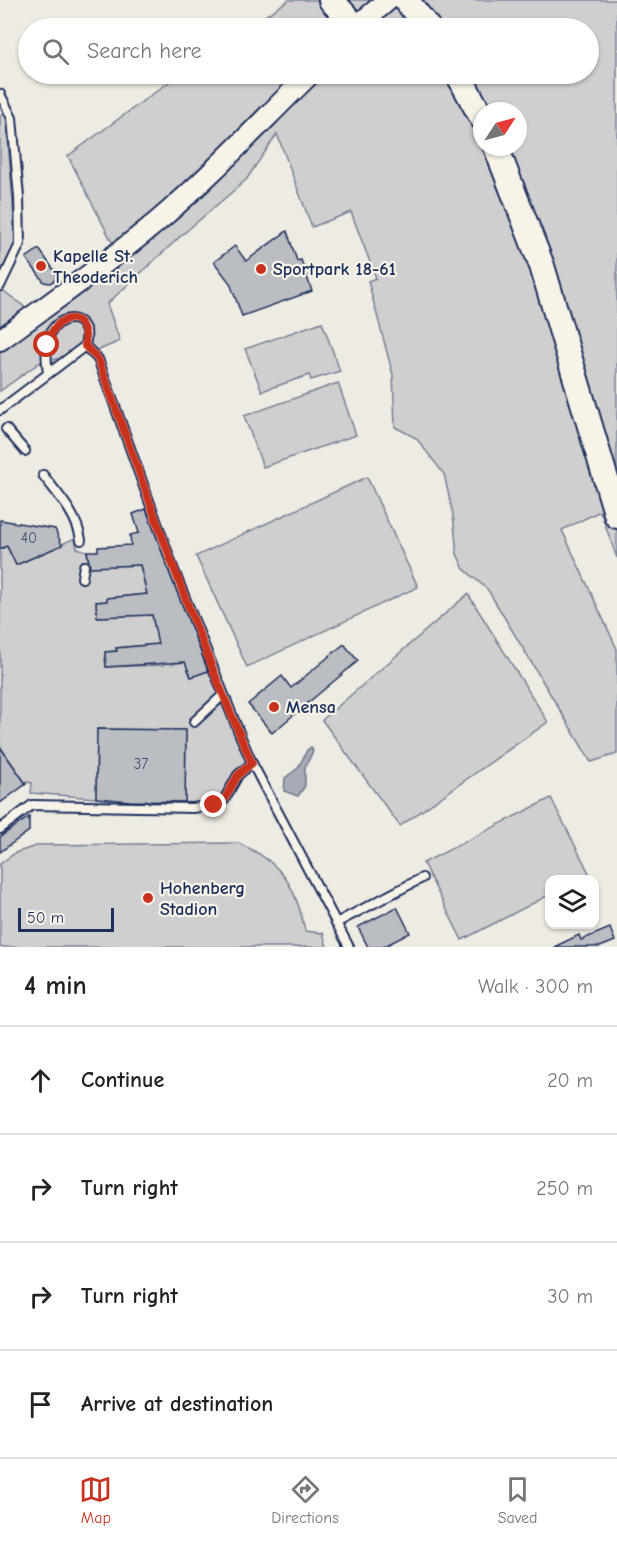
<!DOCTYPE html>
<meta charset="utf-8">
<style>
:root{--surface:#fff;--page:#f2f2f2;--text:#222;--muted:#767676;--line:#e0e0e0;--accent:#c8321e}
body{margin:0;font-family:"Comic Neue",sans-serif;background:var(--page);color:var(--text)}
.controls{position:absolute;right:18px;bottom:18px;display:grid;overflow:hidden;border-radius:12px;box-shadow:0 2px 4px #0004}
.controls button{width:54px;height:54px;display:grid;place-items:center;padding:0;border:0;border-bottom:2px solid var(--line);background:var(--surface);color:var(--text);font:30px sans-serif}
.compass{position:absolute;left:473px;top:102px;width:54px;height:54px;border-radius:50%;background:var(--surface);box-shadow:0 2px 4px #0004;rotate:54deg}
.scale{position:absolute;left:18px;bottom:15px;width:96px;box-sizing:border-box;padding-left:6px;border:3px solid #1b2f5e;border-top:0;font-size:16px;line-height:21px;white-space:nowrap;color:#1b2f5e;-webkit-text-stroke:4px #f7f3e8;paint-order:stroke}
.stop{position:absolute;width:18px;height:18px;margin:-14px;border:4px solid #c8321e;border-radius:50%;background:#fff}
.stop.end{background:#c8321e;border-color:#fff;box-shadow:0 2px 6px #0008}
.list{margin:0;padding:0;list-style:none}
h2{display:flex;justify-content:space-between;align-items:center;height:78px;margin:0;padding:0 24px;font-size:26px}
h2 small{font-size:20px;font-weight:400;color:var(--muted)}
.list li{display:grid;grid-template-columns:39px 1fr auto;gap:18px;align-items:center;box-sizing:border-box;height:108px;padding:0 24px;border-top:2px solid var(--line)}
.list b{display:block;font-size:22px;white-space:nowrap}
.list em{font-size:20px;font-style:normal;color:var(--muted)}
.icon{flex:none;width:33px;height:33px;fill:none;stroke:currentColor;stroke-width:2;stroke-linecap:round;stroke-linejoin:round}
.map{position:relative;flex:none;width:617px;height:947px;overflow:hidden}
.search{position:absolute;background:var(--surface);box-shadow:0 2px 4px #0004;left:18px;right:18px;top:18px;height:66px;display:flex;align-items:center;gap:15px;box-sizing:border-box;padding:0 21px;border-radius:33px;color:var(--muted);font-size:22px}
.sheet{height:510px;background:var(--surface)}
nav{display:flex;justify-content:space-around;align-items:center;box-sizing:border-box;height:84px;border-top:2px solid var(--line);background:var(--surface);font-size:16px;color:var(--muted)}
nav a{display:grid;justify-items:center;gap:3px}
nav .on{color:var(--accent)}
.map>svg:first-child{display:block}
</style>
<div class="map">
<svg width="617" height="947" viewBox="0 0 617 947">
<rect width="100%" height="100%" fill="#eeebe2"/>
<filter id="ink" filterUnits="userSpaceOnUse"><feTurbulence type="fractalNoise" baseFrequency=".0167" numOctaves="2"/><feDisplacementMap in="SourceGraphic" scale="12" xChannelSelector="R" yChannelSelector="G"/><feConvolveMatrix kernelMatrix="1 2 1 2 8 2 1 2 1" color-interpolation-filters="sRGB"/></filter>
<g filter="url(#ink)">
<g fill="#cfcfcf" stroke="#757f96" stroke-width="1.5" fill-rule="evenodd">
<path d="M289 0H617V558L600 511 562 530 617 649V754L591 762 488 590 464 569 457 554 453 514 444 474 416 438 395 427 393 375 368 281 376 278 351 212 312 227 277 134 246 180 183 234 107 304 120 341 99 350 39 363 0 391V288L26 308 113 244 68 156 180 74H588V28H247ZM482 111H518V147H482Z"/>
<path d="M6 113 16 243 0 277V116Z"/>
<path d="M322 322 340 371 311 380 309 375 262 391 245 349Z"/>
<path d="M338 383 356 435 263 467 244 416Z"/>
<path d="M367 477 418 587 247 667 196 556Z"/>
<path d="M75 538 77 548 87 551 88 567 140 565 147 594 107 598V601L96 602 97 617 152 615 158 644 116 648 117 651 105 652 106 667 163 665 162 650 169 649 171 664 186 662 191 677 208 671 223 695 252 763 224 800 185 806 186 730 97 729 96 798 31 793 32 783 25 782 0 746V549L9 545 8 549 16 565Z"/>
<path d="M468 594 548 722 400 826 322 720Z"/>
<path d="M551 798 590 875 581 879H550L549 895 462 940 423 863Z"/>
<path d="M238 843C282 862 296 886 305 931L323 933 327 947H0V864L15 853 39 845Z"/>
</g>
<path fill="#a6abb5" stroke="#6e7992" stroke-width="1.5" d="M311 747 313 751 305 768V786L298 796 284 791 285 778 298 768 307 750Z"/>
<g fill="#babdc2" stroke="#1b2f5e" stroke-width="1.5">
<path d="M287 231 297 261 301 260 312 291 242 316 230 283 214 262 235 246 246 261Z"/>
<path d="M39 249 56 273 55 280 50 283 44 282 26 258Z"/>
<path d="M146 509 208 671 191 677 185 662 106 667 105 652 117 651 116 648 158 644 152 615 97 617 96 602 107 601V598L147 594 140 565 90 567 87 551H98V547L131 545 130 535 139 533 133 514Z"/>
<path d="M0 520 55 529 62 545 16 565 7 546 0 549Z"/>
<path d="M344 644 358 661 272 733 248 704 282 676 291 688Z"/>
<path d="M97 729 186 730 185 802 130 801 96 798Z"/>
<path d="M0 747 26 784 0 803Z"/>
<path d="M29 817V831L0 852V837Z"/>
<path d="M397 907 410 933 383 947H368L358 927Z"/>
<path d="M610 928 615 941 600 947H554L579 935 581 940Z"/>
</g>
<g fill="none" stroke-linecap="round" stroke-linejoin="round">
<g stroke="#1b2f5e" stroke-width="12">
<g id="service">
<path d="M0 94 12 118 19 197 20 244 0 286"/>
<path d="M85 346 98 359 175 573 240 735 252 763 349 947"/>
<path d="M0 410 85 346C86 341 87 335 86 331 79 311 56 319 50 334 45 346 46 360 48 373"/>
<path d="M6 429 25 451"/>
<path d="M43 475C58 495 77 514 81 540"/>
<path d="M82 578 84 566"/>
<path d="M194 722 223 695"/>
<path d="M0 829 32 805 193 808 214 805 224 800 238 775 252 763"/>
<path d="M336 923 422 878"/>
</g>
</g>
<g stroke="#1b2f5e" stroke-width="24">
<g id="tertiary">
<path d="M355 28 388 0"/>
<path d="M0 340C53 301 108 263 158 221 212 175 260 123 310 74"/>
</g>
</g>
<g stroke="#1b2f5e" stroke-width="28">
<g id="primary">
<path d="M331 0 356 27"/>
<path d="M406 0 428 28"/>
<path d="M458 74 482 118"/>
<path d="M496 147 542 266 617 516"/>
</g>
</g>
<use href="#service" stroke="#f7f3e8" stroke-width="8"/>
<use href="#tertiary" stroke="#f7f3e8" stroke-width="20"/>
<use href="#primary" stroke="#f7f3e8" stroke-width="24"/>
</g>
</g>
<g fill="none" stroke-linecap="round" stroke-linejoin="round" filter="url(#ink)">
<path stroke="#c8321e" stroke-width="8" d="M47 345C55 311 89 309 85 346L98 359C147 494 194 630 252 763L238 775 224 800 214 805"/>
</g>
<g fill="#c8321e" stroke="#f7f3e8" stroke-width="2">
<circle cx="41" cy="266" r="6"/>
<circle cx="261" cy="269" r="6"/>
<circle cx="274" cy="707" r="6"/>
<circle cx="148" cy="898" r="6"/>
</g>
<g text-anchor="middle" stroke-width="4.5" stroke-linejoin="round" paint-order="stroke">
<g font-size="15" fill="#435277">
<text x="29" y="543">40</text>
<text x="141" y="769">37</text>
</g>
<g font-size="18" font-weight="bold" fill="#1b2f5e" stroke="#f7f3e8" text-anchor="start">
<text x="53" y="262">Kapelle St.<tspan x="53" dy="21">Theoderich</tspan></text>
<text x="273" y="275">Sportpark 18-61</text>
<text x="286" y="713">Mensa</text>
<text x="160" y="894">Hohenberg<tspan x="160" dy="21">Stadion</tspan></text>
</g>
</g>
</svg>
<div class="controls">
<button><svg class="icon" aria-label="layers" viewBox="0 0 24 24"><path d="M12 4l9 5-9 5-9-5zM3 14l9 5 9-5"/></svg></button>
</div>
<svg class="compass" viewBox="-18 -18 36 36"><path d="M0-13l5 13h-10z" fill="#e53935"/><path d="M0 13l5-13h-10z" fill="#767676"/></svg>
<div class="scale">50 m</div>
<div class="stop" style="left:47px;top:345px"></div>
<div class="stop end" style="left:214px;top:805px"></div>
<div class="search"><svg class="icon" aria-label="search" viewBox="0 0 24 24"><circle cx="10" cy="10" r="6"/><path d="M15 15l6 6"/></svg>Search here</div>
</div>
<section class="sheet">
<h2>4 min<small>Walk · 300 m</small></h2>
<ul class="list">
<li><svg class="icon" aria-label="ahead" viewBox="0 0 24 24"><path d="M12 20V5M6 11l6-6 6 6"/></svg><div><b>Continue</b></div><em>20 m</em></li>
<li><svg class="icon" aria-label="right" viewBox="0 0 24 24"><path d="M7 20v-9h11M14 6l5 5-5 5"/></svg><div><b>Turn right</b></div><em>250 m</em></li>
<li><svg class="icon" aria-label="right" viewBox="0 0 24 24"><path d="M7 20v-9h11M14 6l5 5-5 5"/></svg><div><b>Turn right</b></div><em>30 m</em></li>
<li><svg class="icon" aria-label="arrive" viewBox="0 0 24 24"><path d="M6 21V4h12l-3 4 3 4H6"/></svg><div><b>Arrive at destination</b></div></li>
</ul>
</section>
<nav>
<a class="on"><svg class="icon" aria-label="map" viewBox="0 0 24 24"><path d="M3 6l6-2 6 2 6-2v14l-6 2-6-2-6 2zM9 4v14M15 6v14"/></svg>Map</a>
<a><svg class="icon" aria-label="directions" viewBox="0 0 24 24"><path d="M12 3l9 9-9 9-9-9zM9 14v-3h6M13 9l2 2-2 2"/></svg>Directions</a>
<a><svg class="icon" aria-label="saved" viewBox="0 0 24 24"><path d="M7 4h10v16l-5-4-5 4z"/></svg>Saved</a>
</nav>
